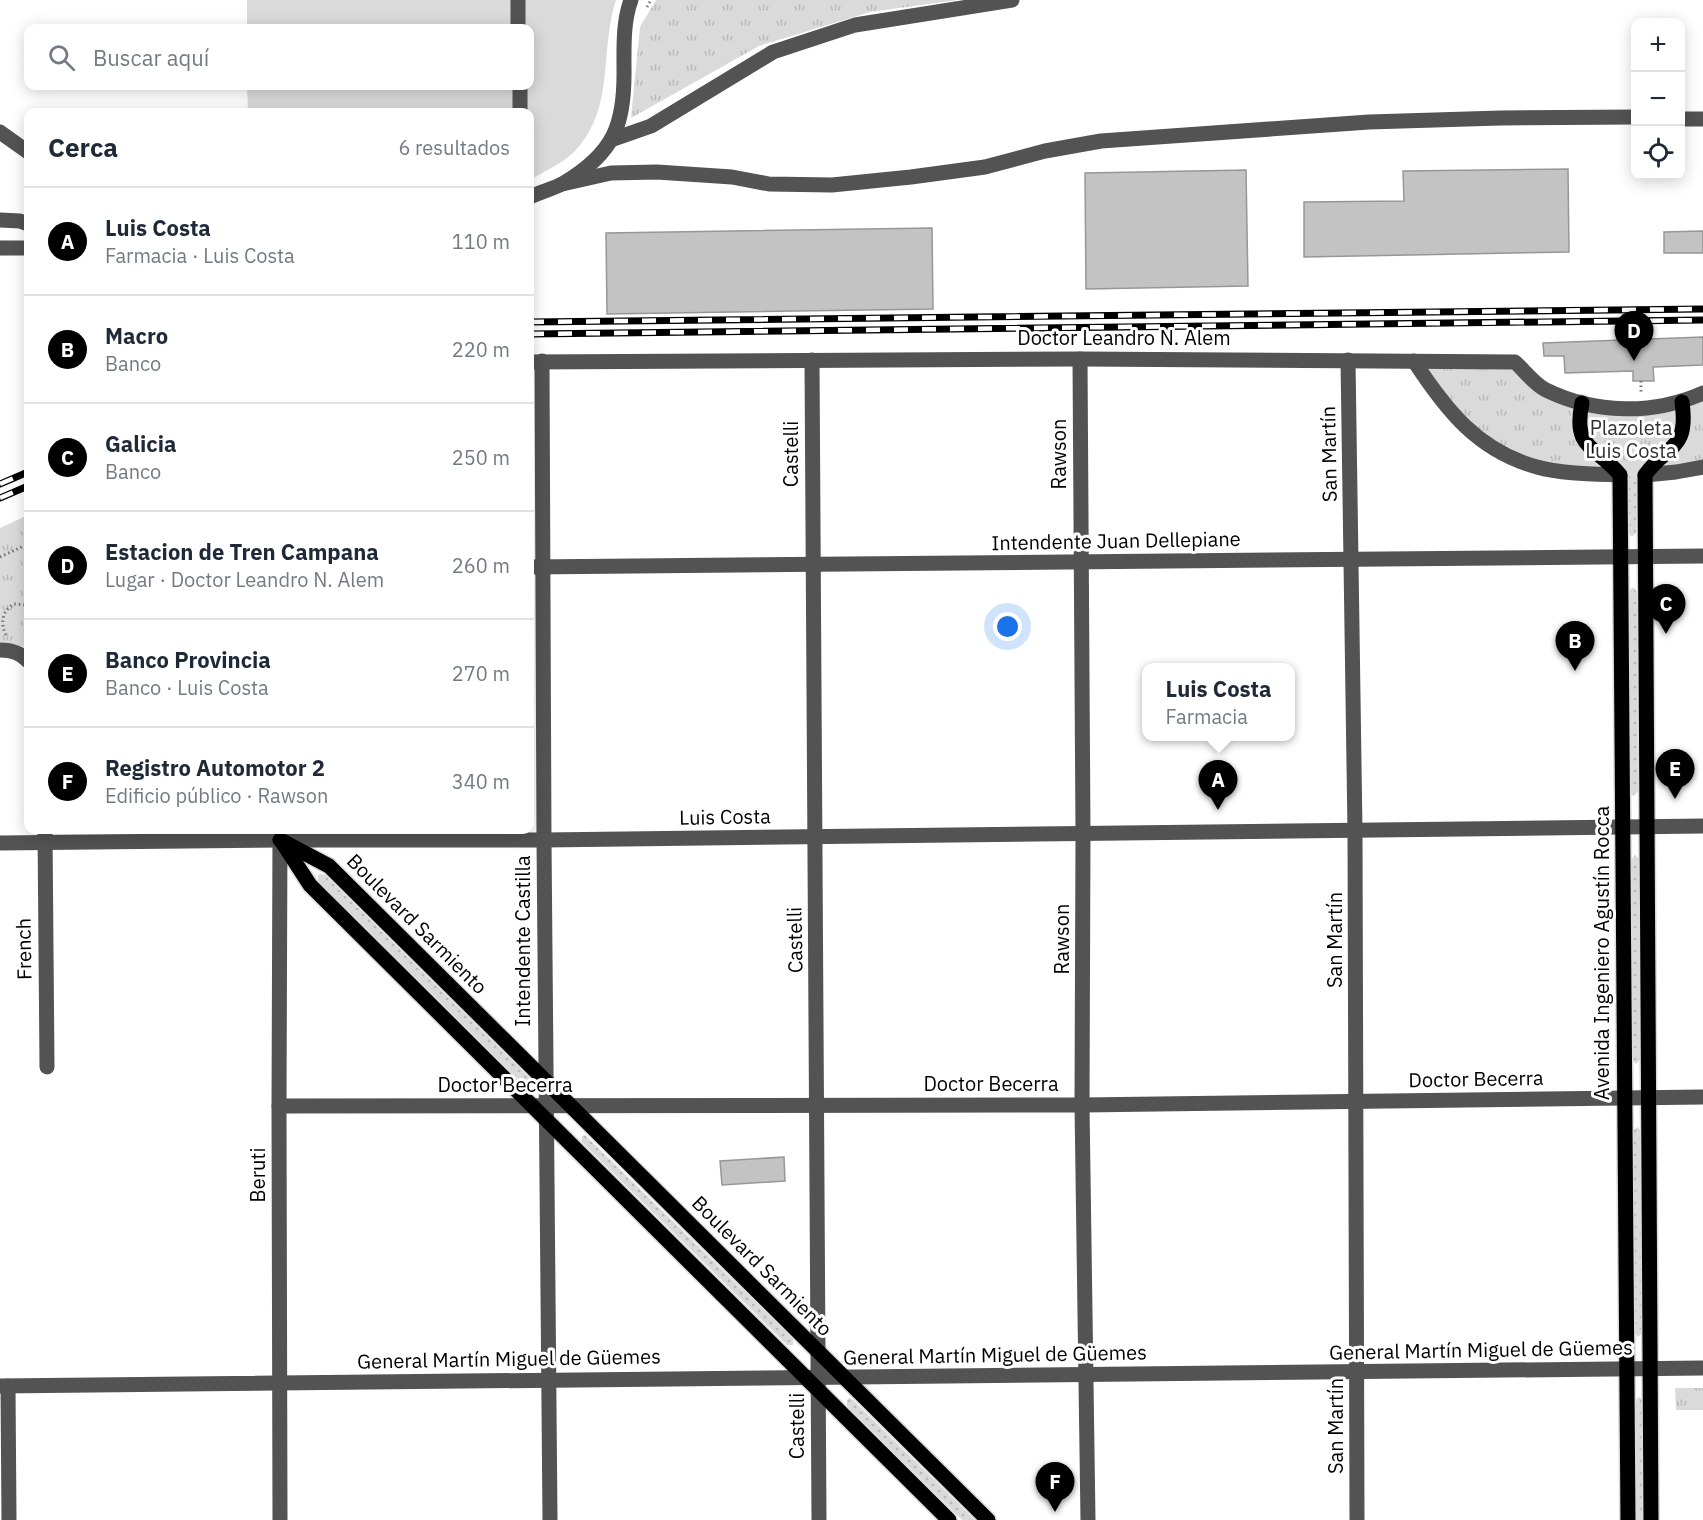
<!DOCTYPE html>
<html lang="es">
<meta charset="utf-8">
<style>
:root{--surface:#fff;--page:#f6f6f7;--text:#1f2937;--muted:#747a83;--line:#e0e1e3;--accent:#000}
body{margin:0;font-family:"IBM Plex Sans",sans-serif;background:var(--page);color:var(--text)}
.controls{position:absolute;right:18px;top:18px;display:grid;overflow:hidden;border-radius:12px;box-shadow:0 3px 15px #0003}
.controls button{width:54px;height:54px;display:grid;place-items:center;padding:0;border:0;border-bottom:2px solid var(--line);background:var(--surface);color:var(--text);font:30px sans-serif}
.you{position:absolute;left:1008px;top:627px;width:21px;height:21px;margin:-15px;border:4px solid #fff;border-radius:50%;background:#1a73e8;box-shadow:0 0 0 9px #1a73e833}
.badge{display:grid;place-items:center;width:39px;height:39px;border-radius:50%;background:var(--accent);color:#fff;font-size:20px;font-weight:700}
.pin{position:absolute;translate:-50% -50px;filter:drop-shadow(0 2px 3px #0008)}
.pin::after{content:'';position:absolute;top:32px;width:21px;height:18px;background:inherit;clip-path:polygon(0 0,100% 0,50% 100%)}
.popup{position:absolute;left:1142px;top:663px;width:153px;height:78px;box-sizing:border-box;display:grid;place-content:center;border-radius:12px;background:var(--surface);filter:drop-shadow(0 2px 4px #0005);font-size:20px;white-space:nowrap;color:var(--muted)}
.popup b{font-size:22px;color:var(--text)}
.popup::after{content:'';position:absolute;left:50%;top:100%;margin-left:-12px;border:12px solid transparent;border-top-color:var(--surface)}
.list{margin:0;padding:0;list-style:none}
h2{display:flex;justify-content:space-between;align-items:center;height:78px;margin:0;padding:0 24px;font-size:26px}
h2 small{font-size:20px;font-weight:400;color:var(--muted)}
.list li{display:grid;grid-template-columns:39px 1fr auto;gap:18px;align-items:center;box-sizing:border-box;height:108px;padding:0 24px;border-top:2px solid var(--line)}
.list b{display:block;font-size:22px;white-space:nowrap}
.list p{margin:0;font-size:20px;white-space:nowrap;color:var(--muted)}
.list em{font-size:20px;font-style:normal;color:var(--muted)}
.icon{flex:none;width:33px;height:33px;fill:none;stroke:currentColor;stroke-width:2;stroke-linecap:round;stroke-linejoin:round}
.map{position:relative;flex:none;width:1703px;height:1520px;overflow:hidden}
.search{position:absolute;background:var(--surface);box-shadow:0 3px 15px #0003;left:24px;top:24px;width:510px;height:66px;display:flex;align-items:center;gap:15px;box-sizing:border-box;padding:0 21px;border-radius:12px;color:var(--muted);font-size:22px}
.panel{position:absolute;background:var(--surface);box-shadow:0 3px 15px #0003;left:24px;top:108px;width:510px;height:726px;border-radius:12px}
.map>svg:first-child{display:block}
</style>
<div class="map">
<svg width="1703" height="1520" viewBox="0 0 1703 1520">
<defs>
<pattern id="grass-dots" width="8" height="8" patternUnits="userSpaceOnUse" patternTransform="scale(1.5)"><rect width="8" height="8" fill="#dadada"/><path d="M2 2h.1M6 6h.1" fill="none" stroke="#b9b9b9" stroke-width="1.8" stroke-linecap="round"/></pattern>
<pattern id="park-tufts" width="24" height="20" patternUnits="userSpaceOnUse" patternTransform="scale(1.5)"><rect width="24" height="20" fill="#dadada"/><path d="M3 7l-1-3M5 7V3M7 7l1-3M15 17l-1-3M17 17v-4M19 17l1-3" fill="none" stroke="#b9b9b9"/></pattern>
</defs>
<rect width="100%" height="100%" fill="#fff"/>
<g fill="url(#grass-dots)">
<path d="M1620 475H1645L1637 496 1636 533 1632 537 1628 533V496Z"/>
<path d="M1633 587 1637 592 1638 792 1633 796 1629 792 1628 592Z"/>
<path d="M1635 855 1639 859 1640 1060 1636 1064 1631 1059V860Z"/>
<path d="M321 874 325 875 530 1078 529 1084H523L318 881V875Z"/>
<path d="M1637 1127 1641 1131 1642 1333 1638 1337 1634 1332 1632 1132Z"/>
<path d="M585 1135 793 1339V1345H787L582 1142V1136Z"/>
<path d="M1639 1397 1643 1401 1644 1520H1635L1634 1401Z"/>
<path d="M850 1398 853 1400 975 1520H962L847 1406V1400Z"/>
</g>
<g fill="url(#park-tufts)">
<path d="M656 0H958L870 12 759 46 631 118 640 27Z"/>
<path d="M1414 361 1515 362 1544 389 1617 408 1703 393V467L1645 475 1588 474 1496 451Z"/>
<path d="M28 515V647L0 644V528Z"/>
<path d="M1675 1388H1703V1410H1676Z"/>
</g>
<path fill="#dadada" d="M247 0H616C599 52 616 110 573 153 561 164 543 172 530 180V112H248L247 86H530V28H247Z"/>
<g fill="#c3c3c3" stroke="#979797" stroke-width="1.5">
<path d="M1568 169 1569 252 1304 257V202L1404 201 1403 171Z"/>
<path d="M1246 170 1248 286 1086 289 1085 173Z"/>
<path d="M932 228 933 309 607 314 606 233Z"/>
<path d="M1703 231V253H1664V232Z"/>
<path d="M1703 337V365L1653 367 1654 381H1633V371L1565 373 1564 356H1544L1543 343Z"/>
<path d="M784 1157 785 1181 722 1185 720 1161Z"/>
</g>
<g fill="none" stroke-linecap="round" stroke-linejoin="round">
<g stroke="#dbdbdb" stroke-width="18">
<g id="major">
<path d="M1582 403C1572 450 1597 446 1620 475L1628 1520"/>
<path d="M280 840 329 866 988 1520"/>
<path d="M282 842 310 885 949 1520"/>
<path d="M1651 1520 1645 475C1667 444 1689 451 1682 402"/>
</g>
</g>
<g stroke="#757575" stroke-width="3" stroke-dasharray="1.5 3" stroke-linecap="butt">
<path d="M647 7 651 0"/>
<path d="M1641 381V392"/>
<path d="M0 557 28 544"/>
<path d="M6 635C0 623 2 611 14 604L28 605"/>
</g>
<g stroke="#535353" stroke-width="15">
<path d="M518 0V28"/>
<path d="M520 86V112"/>
<path d="M1680 119H1703"/>
<path d="M0 132 28 152"/>
<path d="M611 140 651 126 773 52 855 25 1012 0"/>
<path d="M562 184 611 173 657 172 732 177 769 184 832 185 911 177 985 167 1045 151 1101 141 1369 122 1500 118 1636 117"/>
<path d="M530 197C540 192 553 189 564 183 614 153 625 125 624 68 624 46 623 22 631 0"/>
<path d="M0 220 20 221 28 224"/>
<path d="M0 248H28"/>
<path d="M1080 359 1083 834 1082 1105 1088 1520"/>
<path d="M812 360 819 1520"/>
<path d="M1348 360 1355 831 1357 1520"/>
<path d="M542 361 544 840 550 1520"/>
<path d="M1414 361C1446 410 1478 451 1537 467 1562 474 1594 474 1620 475"/>
<path d="M530 362 1080 359 1515 362C1524 370 1534 384 1546 390 1595 414 1653 415 1703 393"/>
<path d="M1645 475 1676 472 1703 467"/>
<path d="M530 567 1703 556"/>
<path d="M0 650C10 650 21 653 28 661"/>
<path d="M45 830 47 1067"/>
<path d="M0 843 280 840H544L1703 826"/>
<path d="M279 1106 1082 1105 1703 1097"/>
<path d="M0 1386 1703 1368"/>
<path d="M8 1386 9 1520"/>
<path d="M280 1520 279 1106 280 833"/>
</g>
<use href="#major" stroke="#000" stroke-width="15"/>
<g stroke="#000" stroke-width="7">
<g id="rail">
<path d="M530 322 1703 309"/>
<path d="M530 334 1703 320"/>
<path d="M0 484 28 472"/>
<path d="M0 498 28 486"/>
</g>
</g>
<use href="#rail" stroke="#fff" stroke-width="4.5" stroke-dasharray="14" stroke-linecap="butt"/>
</g>
<g text-anchor="middle" stroke-width="6" stroke-linejoin="round" paint-order="stroke">
<g font-size="20" fill="#000" stroke="#fff">
<text x="1124" y="345">Doctor Leandro N. Alem</text>
<text transform="translate(791 454) rotate(-90)" y="7">Castelli</text>
<text transform="translate(1059 454) rotate(-90)" y="7">Rawson</text>
<text transform="translate(1329 454) rotate(-91)" y="7">San Martín</text>
<text transform="translate(1116 541) rotate(-1)" y="7">Intendente Juan Dellepiane</text>
<text transform="translate(725 817) rotate(-1)" y="7">Luis Costa</text>
<text transform="translate(417 924) rotate(45)" y="7">Boulevard Sarmiento</text>
<text transform="translate(1062 939) rotate(-90)" y="7">Rawson</text>
<text transform="translate(795 940) rotate(-91)" y="7">Castelli</text>
<text transform="translate(1335 940) rotate(-90)" y="7">San Martín</text>
<text transform="translate(523 941) rotate(-90)" y="7">Intendente Castilla</text>
<text transform="translate(24 949) rotate(-91)" y="7">French</text>
<text transform="translate(1602 953) rotate(-90)" y="7">Avenida Ingeniero Agustín Rocca</text>
<text transform="translate(1476 1079) rotate(-1)" y="7">Doctor Becerra</text>
<text x="991" y="1091">Doctor Becerra</text>
<text x="505" y="1092">Doctor Becerra</text>
<text transform="translate(258 1175) rotate(-90)" y="7">Beruti</text>
<text transform="translate(762 1266) rotate(45)" y="7">Boulevard Sarmiento</text>
<text transform="translate(1481 1350) rotate(-1)" y="7">General Martín Miguel de Güemes</text>
<text transform="translate(995 1355) rotate(-1)" y="7">General Martín Miguel de Güemes</text>
<text transform="translate(509 1359) rotate(-1)" y="7">General Martín Miguel de Güemes</text>
<text transform="translate(797 1426) rotate(-90)" y="7">Castelli</text>
<text transform="translate(1336 1426) rotate(-90)" y="7">San Martín</text>
</g>
<g font-size="20" fill="#313131" stroke="#fff">
<text x="1631" y="435">Plazoleta<tspan x="1631" dy="23">Luis Costa</tspan></text>
</g>
</g>
</svg>
<div class="controls">
<button>+</button>
<button>−</button>
<button><svg class="icon" aria-label="locate" viewBox="0 0 24 24"><circle cx="12" cy="12" r="6"/><path d="M12 2v4M12 18v4M2 12h4M18 12h4"/></svg></button>
</div>
<div class="you"></div>
<div class="pin badge" style="left:1218px;top:810px">A</div>
<div class="popup"><b>Luis Costa</b>Farmacia</div>
<div class="pin badge" style="left:1575px;top:671px">B</div>
<div class="pin badge" style="left:1666px;top:634px">C</div>
<div class="pin badge" style="left:1634px;top:361px">D</div>
<div class="pin badge" style="left:1675px;top:799px">E</div>
<div class="pin badge" style="left:1055px;top:1512px">F</div>
<div class="search"><svg class="icon" aria-label="search" viewBox="0 0 24 24"><circle cx="10" cy="10" r="6"/><path d="M15 15l6 6"/></svg>Buscar aquí</div>
<section class="panel">
<h2>Cerca<small>6 resultados</small></h2>
<ul class="list">
<li><span class="badge">A</span><div><b>Luis Costa</b><p>Farmacia · Luis Costa</p></div><em>110 m</em></li>
<li><span class="badge">B</span><div><b>Macro</b><p>Banco</p></div><em>220 m</em></li>
<li><span class="badge">C</span><div><b>Galicia</b><p>Banco</p></div><em>250 m</em></li>
<li><span class="badge">D</span><div><b>Estacion de Tren Campana</b><p>Lugar · Doctor Leandro N. Alem</p></div><em>260 m</em></li>
<li><span class="badge">E</span><div><b>Banco Provincia</b><p>Banco · Luis Costa</p></div><em>270 m</em></li>
<li><span class="badge">F</span><div><b>Registro Automotor 2</b><p>Edificio público · Rawson</p></div><em>340 m</em></li>
</ul>
</section>
</div>
